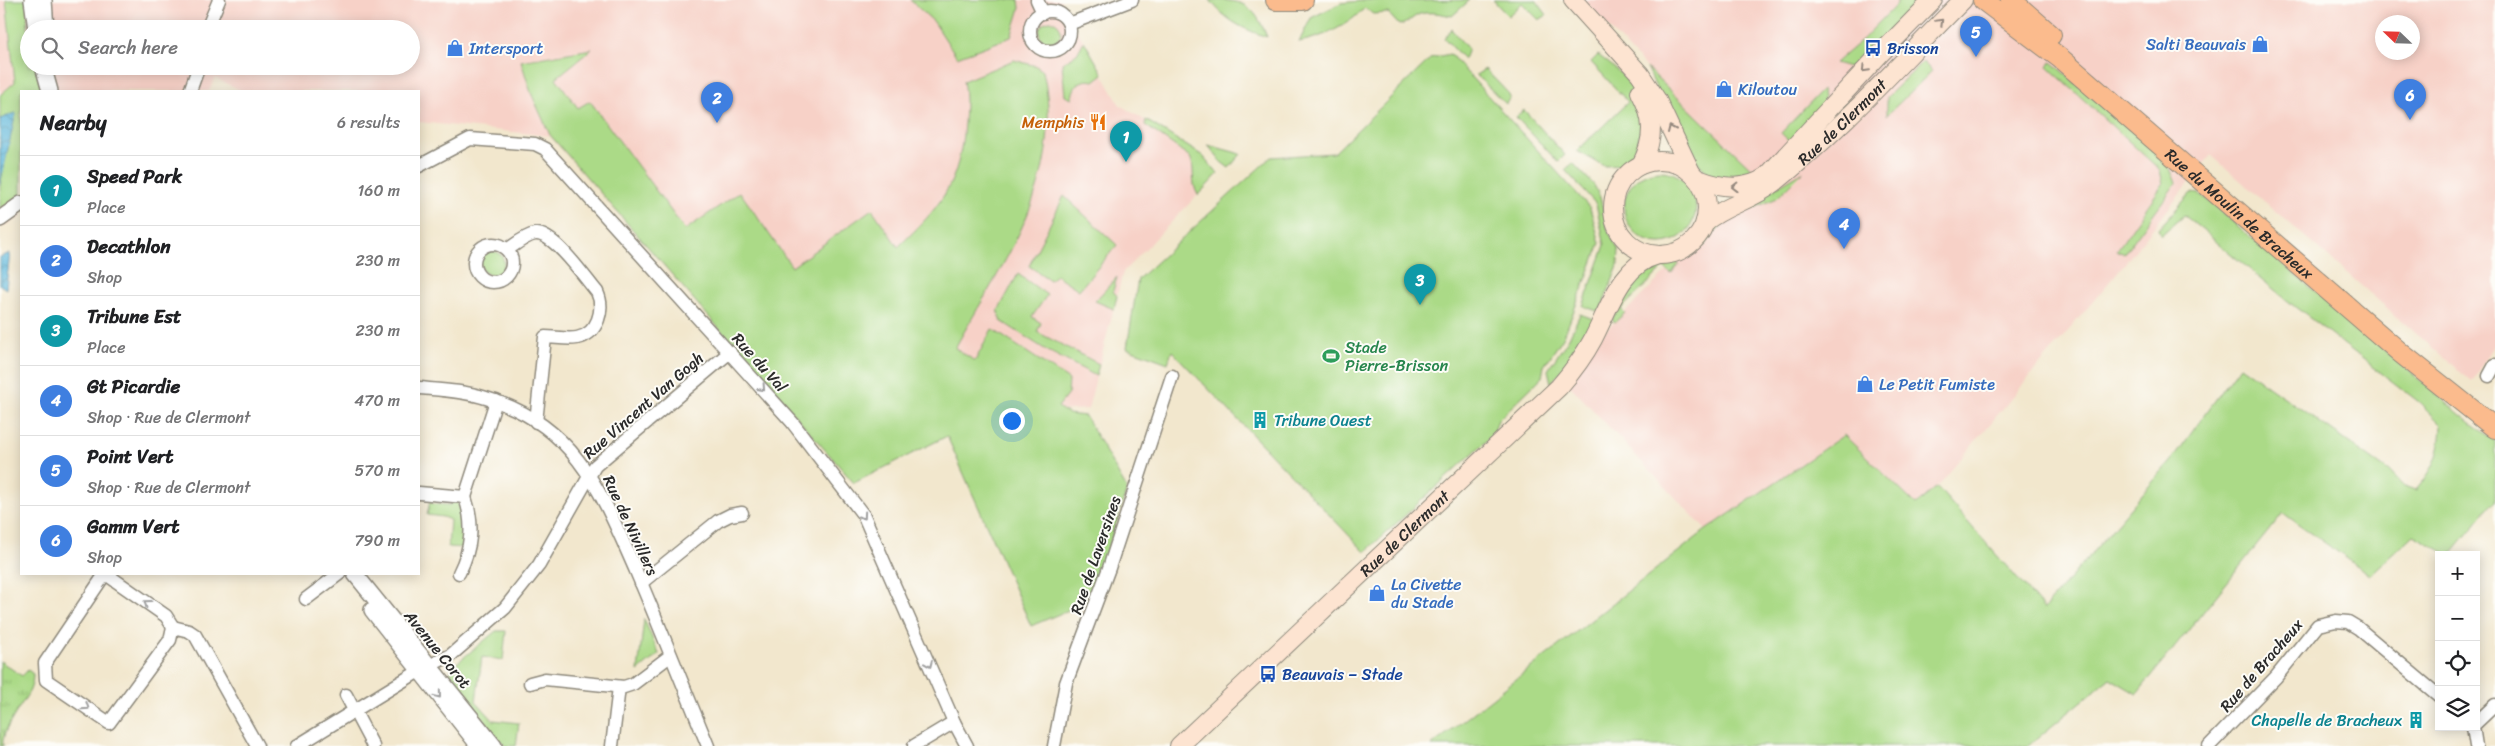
<!DOCTYPE html>
<meta charset="utf-8">
<style>
:root{--surface:#fff;--page:#f6f6f6;--text:#202124;--muted:#757577;--line:#e0e0e0;--accent:#c8321e}
body{margin:0;font-family:Sriracha,sans-serif;background:var(--page);color:var(--text)}
.controls{position:absolute;right:15px;bottom:15px;display:grid;overflow:hidden;border-radius:0px;box-shadow:0 2px 12px #0003}
.controls button{width:45px;height:45px;display:grid;place-items:center;padding:0;border:0;border-bottom:1px solid var(--line);background:var(--surface);color:var(--text);font:25px sans-serif}
.compass{position:absolute;left:2375px;top:15px;width:45px;height:45px;border-radius:50%;background:var(--surface);box-shadow:0 2px 12px #0003;rotate:293deg}
.you{position:absolute;left:1011px;top:420px;width:18px;height:18px;margin:-12px;border:4px solid #fff;border-radius:50%;background:#1a73e8;box-shadow:0 0 0 8px #1a73e833}
.badge{display:grid;place-items:center;width:32px;height:32px;border-radius:50%;background:var(--accent);color:#fff;font-size:16px;font-weight:700}
.pin{position:absolute;translate:-50% -41px;filter:drop-shadow(0 1px 2px #0008)}
.pin::after{content:'';position:absolute;top:26px;width:18px;height:15px;background:inherit;clip-path:polygon(0 0,100% 0,50% 100%)}
.list{margin:0;padding:0;list-style:none}
h2{display:flex;justify-content:space-between;align-items:center;height:65px;margin:0;padding:0 20px;font-size:21px}
h2 small{font-size:16px;font-weight:400;color:var(--muted)}
.list li{display:grid;grid-template-columns:32px 1fr auto;gap:15px;align-items:center;box-sizing:border-box;height:70px;padding:0 20px;border-top:1px solid var(--line)}
.list b{display:block;font-size:19px;white-space:nowrap}
.list p{margin:0;font-size:16px;white-space:nowrap;color:var(--muted)}
.list em{font-size:16px;font-style:normal;color:var(--muted)}
.icon{flex:none;width:28px;height:28px;fill:none;stroke:currentColor;stroke-width:2;stroke-linecap:round;stroke-linejoin:round}
.map{position:relative;flex:none;width:2495px;height:746px;overflow:hidden}
.search{position:absolute;background:var(--surface);box-shadow:0 2px 12px #0003;left:20px;top:20px;width:400px;height:55px;display:flex;align-items:center;gap:12px;box-sizing:border-box;padding:0 18px;border-radius:28px;color:var(--muted);font-size:19px}
.panel{position:absolute;background:var(--surface);box-shadow:0 2px 12px #0003;left:20px;top:90px;width:400px;height:485px;border-radius:0px}
.map>svg:first-child{display:block}
</style>
<div class="map">
<svg width="2495" height="746" viewBox="0 0 2495 746">
<defs>
<pattern id="park-tufts" width="24" height="20" patternUnits="userSpaceOnUse" patternTransform="scale(1.25)"><rect width="24" height="20" fill="#abda87"/><path d="M3 7l-1-3M5 7V3M7 7l1-3M15 17l-1-3M17 17v-4M19 17l1-3" fill="none" stroke="#93bb75"/></pattern>
<pattern id="water-waves" width="16" height="10" patternUnits="userSpaceOnUse" patternTransform="scale(1.25)"><rect width="16" height="10" fill="#5eb8db"/><path d="M0 5q4-4 8 0t8 0" fill="none" stroke="#4e96b2"/></pattern>
</defs>
<rect width="100%" height="100%" fill="#fdfcf7"/>
<filter id="ink" filterUnits="userSpaceOnUse"><feTurbulence type="fractalNoise" baseFrequency=".02" numOctaves="2"/><feDisplacementMap in="SourceGraphic" scale="10" xChannelSelector="R" yChannelSelector="G"/><feConvolveMatrix kernelMatrix="1 2 1 2 8 2 1 2 1" color-interpolation-filters="sRGB"/></filter>
<filter id="wash" filterUnits="userSpaceOnUse"><feTurbulence type="fractalNoise" baseFrequency=".0096" numOctaves="4" result="noise"/><feDisplacementMap in="SourceGraphic" scale="20" xChannelSelector="R" yChannelSelector="G"/><feGaussianBlur stdDeviation="1.12" result="paint"/><feColorMatrix in="noise" values="0 0 0 0 0 0 0 0 0 0 0 0 0 0 0 0 0 1.4 0 .05"/><feComposite in="paint" operator="in"/></filter>
<g filter="url(#wash)">
<rect width="100%" height="100%" fill="#f2e7cd"/>
<g fill="#f7d1c7" fill-rule="evenodd">
<path d="M0 0H1060L1120 105 1203 156 1218 174 1123 272 1088 409 988 415 854 483 550 136 419 122V91H242L215 78 209 91H21V217L0 228ZM29 29H411V66H29Z"/>
<path d="M1582 0H2495V344L2472 382 2211 155 2126 262 1937 487 1916 505 1843 435 1706 530 1560 375 1762 179 1652 73ZM2382 22H2412V52H2382Z"/>
</g>
<g fill="#abda87" stroke="#6b8259">
<path d="M6 0H27L29 66H38L45 91H21V197L0 209V95L15 82Z"/>
<path d="M910 0H1019L1020 8 1011 37 957 57 934 22Z"/>
<path d="M1210 0C1245 0 1254 5 1267 37 1243 29 1226 21 1210 0Z"/>
<path d="M1369 0C1403 3 1436 0 1470 0L1452 16C1442 14 1430 11 1420 14 1412 17 1408 24 1399 25L1388 13 1373 14 1365 8C1347 26 1324 37 1299 42L1311 18 1341 3Z"/>
<path d="M1493 0H1536L1547 15 1539 20 1522 3 1508 16Z"/>
<path d="M1897 0H1918L1862 59 1849 67 1835 63 1863 39 1897 4Z"/>
<circle cx="1050" cy="32" r="11"/>
<path d="M1451 29 1468 49 1464 59 1444 38Z"/>
<path d="M1084 41 1103 74 1094 81C1080 78 1073 86 1072 99L1065 96 1062 63 1077 54Z"/>
<path d="M592 49 556 78 578 108 590 101 685 230 740 192 792 267 872 209 898 247C941 206 960 184 964 123 965 108 966 95 963 81L1014 60 1036 66 1043 71C1067 179 1004 260 955 348L975 361 992 329 1069 380 1068 394 1058 407 1068 414 1085 416 1127 489 1092 600 1031 626 947 436 854 483 550 135 531 93 521 61Z"/>
<path d="M1450 54 1590 208 1600 243 1564 336 1544 366 1542 377 1498 420 1493 435 1365 552 1172 351 1168 363 1127 348 1138 279 1271 157 1334 153 1431 58Z"/>
<path d="M1598 55C1628 77 1651 100 1638 140 1635 149 1633 157 1627 165L1604 166 1577 151 1628 102 1591 62Z"/>
<path d="M1923 62 1932 71 1887 115V97Z"/>
<path d="M2051 62 2167 161 2176 183 2124 254 2117 250 2163 184 2160 170 2048 67Z"/>
<path d="M1647 68 1762 179C1748 179 1732 181 1719 178 1690 172 1660 95 1647 68Z"/>
<path d="M1485 69 1509 94 1510 97 1506 104 1476 75Z"/>
<path d="M1822 90 1824 97 1823 107 1789 141 1781 133Z"/>
<path d="M1524 110 1565 155 1558 162 1516 117Z"/>
<path d="M1146 120 1203 156 1218 174 1198 195C1190 182 1196 169 1190 157L1145 125Z"/>
<path d="M1208 145 1241 154 1229 168 1221 162Z"/>
<path d="M1573 163 1594 185 1600 197 1608 231 1619 250 1618 266 1600 312 1583 306 1605 245 1596 204 1565 170Z"/>
<circle cx="1660" cy="207" r="36"/>
<path d="M1804 171 1777 198 1725 221 1703 247 1700 245 1710 229 1723 217Z"/>
<path d="M2191 193 2200 194 2462 416 2495 441V500L2450 555 2413 535 2370 575 2283 513 2137 694 2110 678 2028 746H1431L1706 530 1844 435 1916 505 1937 487 2044 609 2174 457 2240 366 2389 471 2402 485 2416 490C2434 469 2441 453 2442 425L2419 402 2294 306 2184 215 2161 235 2158 229Z"/>
<path d="M1064 196 1117 245 1079 290 1056 275 1050 280 1029 266Z"/>
<circle cx="492" cy="263" r="12"/>
<path d="M1678 261V265L1671 274 1664 267 1621 309 1625 313 1615 322 1612 320C1629 280 1630 263 1678 261Z"/>
<path d="M1018 274 1047 295 1032 317 1041 323 1037 332 1099 364 1096 376 1046 350 1001 321 998 311Z"/>
<path d="M1117 277 1113 291 1117 296 1114 309 1095 301Z"/>
<path d="M1580 314 1596 320 1581 348 1551 383 1548 370 1569 338Z"/>
<path d="M430 501 433 504 450 505 453 501 459 504 465 523V548L448 547 450 520 443 517 427 515Z"/>
<path d="M644 619 659 654 638 671Z"/>
<path d="M496 631H506L503 660 482 657 476 701 493 720 519 723 516 746H505L451 680 450 675 452 667Z"/>
</g>
<path fill="url(#park-tufts)" stroke="#6b8259" d="M0 661 22 676 28 670 33 674C33 680 32 685 30 690 23 704 0 732 3 746H0Z"/>
<g fill="url(#water-waves)" stroke="#447283">
<path d="M15 113H16L0 185V119Z"/>
<path d="M10 253 6 289 0 285V257Z"/>
</g>
</g>
<g filter="url(#ink)">
<g fill="none" stroke-linecap="round" stroke-linejoin="round">
<g stroke="#8e897c" stroke-width="15">
<g id="minor">
<path d="M1037 0 1043 13"/>
<circle cx="1050" cy="31" r="20"/>
<path d="M1069 24 1132 0"/>
<path d="M207 29 219 0"/>
<path d="M190 91 199 66"/>
<path d="M419 166 470 139 535 144 545 149 792 422 864 516 954 722 967 746"/>
<circle cx="493" cy="263" r="19"/>
<path d="M507 250C516 244 525 236 535 234 554 232 585 278 597 292 605 309 598 334 577 338 567 340 555 337 545 337L536 422"/>
<path d="M2489 376 2495 365"/>
<path d="M419 388C441 390 464 391 486 398 576 424 602 494 636 571 661 629 684 688 708 746"/>
<path d="M419 493 465 497 496 401"/>
<path d="M459 573C472 547 474 524 465 497"/>
<path d="M105 574 45 663 46 680 109 723 170 640 173 627 166 616 106 574"/>
<path d="M641 583 718 521 730 515 742 513"/>
<path d="M306 599 339 574"/>
<path d="M173 627 189 631 195 635 257 746"/>
<path d="M530 683 545 679 624 687 633 684 670 656"/>
<path d="M346 695 373 746"/>
<path d="M2476 723 2495 705"/>
<path d="M2473 727 2476 746"/>
<path d="M297 746 419 671 451 655 505 608 539 565 595 466 730 352"/>
<path d="M612 746 619 687"/>
<path d="M914 746 954 722"/>
<path d="M1054 746 1066 683 1109 568 1172 376"/>
<path d="M2209 746 2276 677 2318 625 2336 621 2348 622 2358 628 2439 696"/>
</g>
</g>
<g stroke="#8e897c" stroke-width="18">
<g id="tertiary">
<path d="M32 0 36 29"/>
<path d="M44 0 46 29"/>
<path d="M43 66 50 91"/>
<path d="M0 219 21 204"/>
<path d="M355 574 494 746"/>
<path d="M372 610 479 746"/>
</g>
</g>
<g stroke="#8e897c" stroke-width="20">
<g id="secondary">
<path d="M1573 0 1640 74 1657 100 1691 172"/>
<path d="M1640 92C1654 118 1655 138 1641 165"/>
<circle cx="1660" cy="208" r="47"/>
<path d="M1698 179C1721 188 1746 192 1767 176L1881 53 1933 0"/>
<path id="s1" d="M1705 222C1726 205 1753 200 1774 183 1843 128 1901 62 1963 0"/>
<path id="s2" d="M1179 746 1559 387C1572 372 1584 356 1593 339 1609 309 1621 264 1658 255"/>
</g>
</g>
<g stroke="#8e897c" stroke-width="22">
<g id="primary">
<path d="M1276 0H1303"/>
<path id="s3" d="M1983 0 2060 58 2402 354 2495 428"/>
<path d="M2011 0 2051 35"/>
</g>
</g>
<use href="#minor" stroke="#fff" stroke-width="12"/>
<use href="#tertiary" stroke="#fff" stroke-width="15"/>
<use href="#secondary" stroke="#fde4d1" stroke-width="18"/>
<use href="#primary" stroke="#fbbb8d" stroke-width="20"/>
</g>
<defs><path id="oneway-chevron" d="M-2-3.5L2.5 0L-2 3.5" fill="none" stroke-width="1.6" stroke-linecap="round" stroke-linejoin="round" transform="scale(1.25)"/></defs>
<g stroke="#94887e">
<use href="#oneway-chevron" transform="translate(1940 22) rotate(-45)"/>
<use href="#oneway-chevron" transform="translate(1865 69) rotate(133)"/>
<use href="#oneway-chevron" transform="translate(1671 129) rotate(-114)"/>
<use href="#oneway-chevron" transform="translate(1735 187) rotate(179)"/>
</g>
<g stroke="#a0a0a0">
<use href="#oneway-chevron" transform="translate(762 388) rotate(48)"/>
<use href="#oneway-chevron" transform="translate(863 516) rotate(55)"/>
<use href="#oneway-chevron" transform="translate(147 603) rotate(-144)"/>
<use href="#oneway-chevron" transform="translate(929 664) rotate(67)"/>
<use href="#oneway-chevron" transform="translate(438 695) rotate(51)"/>
<use href="#oneway-chevron" transform="translate(86 707) rotate(34)"/>
</g>
</g>
<defs>
<g id="shop-bare" transform="scale(1.35)"><path d="M-5-2.5h2.3a2.7 3.5 0 0 1 5.4 0H5L5.5 6h-11ZM-1.5-2.5h3a1.5 2.3 0 0 0-3 0Z" fill="#3f7fe0" stroke="#fdfcf7" stroke-width="2.5" paint-order="stroke"/></g>
<g id="bus-bare" transform="scale(1.35)"><path d="M-5-6H5V4H4V6H2V4H-2V6H-4V4H-5ZM-3.5-4V0h7V-4ZM-3.5 1.2v1.5H-2V1.2ZM2 1.2v1.5H3.5V1.2Z" fill="#1a4fb4" stroke="#fdfcf7" stroke-width="2.5" paint-order="stroke"/></g>
<g id="restaurant-bare" transform="scale(1.35)"><path d="M-5-6h1v4h1v-4h1v4h1v-4h1v5L-1.5 .5V6h-2V.5L-5-1ZM5-6V6H3V1.5H1.5Q1.5-4 5-6Z" fill="#e8710a" stroke="#fdfcf7" stroke-width="2.5" paint-order="stroke"/></g>
<g id="stadium-bare" transform="scale(1.35)"><path d="M0-5a6.5 5 0 1 0 0 10a6.5 5 0 1 0 0-10ZM-3.5-1.8h7v3.6h-7Z" fill="#2e9e5b" stroke="#fdfcf7" stroke-width="2.5" paint-order="stroke"/></g>
<g id="building-bare" transform="scale(1.35)"><path d="M-4-6H4V6H1V3H-1V6H-4ZM-2.5-4.3h1.7v1.8h-1.7ZM.8-4.3h1.7v1.8H.8ZM-2.5-1h1.7V.8h-1.7ZM.8-1h1.7V.8H.8Z" fill="#0f9aa8" stroke="#fdfcf7" stroke-width="2.5" paint-order="stroke"/></g>
</defs>
<g fill-rule="evenodd">
<use href="#shop-bare" x="2260" y="44"/>
<use href="#shop-bare" x="455" y="48"/>
<use href="#bus-bare" x="1873" y="48"/>
<use href="#shop-bare" x="1724" y="89"/>
<use href="#restaurant-bare" x="1098" y="122"/>
<use href="#stadium-bare" x="1331" y="356"/>
<use href="#shop-bare" x="1865" y="384"/>
<use href="#building-bare" x="1260" y="420"/>
<use href="#shop-bare" x="1377" y="593"/>
<use href="#bus-bare" x="1268" y="674"/>
<use href="#building-bare" x="2416" y="720"/>
</g>
<g text-anchor="middle" stroke-width="4" stroke-linejoin="round" paint-order="stroke">
<g font-size="16" fill="#366cbe" stroke="#fdfcf7" text-anchor="start">
<text x="2246" y="50" text-anchor="end">Salti Beauvais</text>
<text x="469" y="54">Intersport</text>
<text x="1738" y="95">Kiloutou</text>
<text x="1879" y="390">Le Petit Fumiste</text>
<text x="1391" y="590">La Civette<tspan x="1391" dy="18">du Stade</tspan></text>
</g>
<g font-size="16" fill="#164399" stroke="#fdfcf7" text-anchor="start">
<text x="1887" y="54">Brisson</text>
<text x="1282" y="680">Beauvais – Stade</text>
</g>
<g font-size="16" fill="#2b2b2b" stroke="#fdfcf7">
<text dy="6" stroke="none"><textPath href="#s1" startOffset="171">Rue de Clermont</textPath></text>
<text dy="6" stroke="none"><textPath href="#s3" startOffset="334">Rue du Moulin de Bracheux</textPath></text>
<text transform="translate(760 362) rotate(48)" y="6">Rue du Val</text>
<text transform="translate(643 405) rotate(-41)" y="6">Rue Vincent Van Gogh</text>
<text transform="translate(631 525) rotate(65)" y="6">Rue de Nivillers</text>
<text dy="6" stroke="none"><textPath href="#s2" startOffset="310">Rue de Clermont</textPath></text>
<text transform="translate(1095 555) rotate(-71)" y="6">Rue de Laversines</text>
<text transform="translate(438 649) rotate(51)" y="6">Avenue Corot</text>
<text transform="translate(2261 665) rotate(-49)" y="6">Rue de Bracheux</text>
</g>
<g font-size="16" fill="#c56008" stroke="#fdfcf7" text-anchor="end">
<text x="1084" y="128">Memphis</text>
</g>
<g font-size="16" fill="#27864d" stroke="#fdfcf7" text-anchor="start">
<text x="1345" y="353">Stade<tspan x="1345" dy="18">Pierre-Brisson</tspan></text>
</g>
<g font-size="16" fill="#0d838f" stroke="#fdfcf7" text-anchor="start">
<text x="1274" y="426">Tribune Ouest</text>
<text x="2402" y="726" text-anchor="end">Chapelle de Bracheux</text>
</g>
</g>
</svg>
<div class="controls">
<button>+</button>
<button>−</button>
<button><svg class="icon" aria-label="locate" viewBox="0 0 24 24"><circle cx="12" cy="12" r="6"/><path d="M12 2v4M12 18v4M2 12h4M18 12h4"/></svg></button>
<button><svg class="icon" aria-label="layers" viewBox="0 0 24 24"><path d="M12 4l9 5-9 5-9-5zM3 14l9 5 9-5"/></svg></button>
</div>
<svg class="compass" viewBox="-18 -18 36 36"><path d="M0-13l5 13h-10z" fill="#e53935"/><path d="M0 13l5-13h-10z" fill="#757577"/></svg>
<div class="you"></div>
<div class="pin badge" style="left:1126px;top:162px;background:#0f9aa8">1</div>
<div class="pin badge" style="left:717px;top:123px;background:#3f7fe0">2</div>
<div class="pin badge" style="left:1420px;top:305px;background:#0f9aa8">3</div>
<div class="pin badge" style="left:1844px;top:249px;background:#3f7fe0">4</div>
<div class="pin badge" style="left:1976px;top:57px;background:#3f7fe0">5</div>
<div class="pin badge" style="left:2410px;top:120px;background:#3f7fe0">6</div>
<div class="search"><svg class="icon" aria-label="search" viewBox="0 0 24 24"><circle cx="10" cy="10" r="6"/><path d="M15 15l6 6"/></svg>Search here</div>
<section class="panel">
<h2>Nearby<small>6 results</small></h2>
<ul class="list">
<li><span class="badge" style="background:#0f9aa8">1</span><div><b>Speed Park</b><p>Place</p></div><em>160 m</em></li>
<li><span class="badge" style="background:#3f7fe0">2</span><div><b>Decathlon</b><p>Shop</p></div><em>230 m</em></li>
<li><span class="badge" style="background:#0f9aa8">3</span><div><b>Tribune Est</b><p>Place</p></div><em>230 m</em></li>
<li><span class="badge" style="background:#3f7fe0">4</span><div><b>Gt Picardie</b><p>Shop · Rue de Clermont</p></div><em>470 m</em></li>
<li><span class="badge" style="background:#3f7fe0">5</span><div><b>Point Vert</b><p>Shop · Rue de Clermont</p></div><em>570 m</em></li>
<li><span class="badge" style="background:#3f7fe0">6</span><div><b>Gamm Vert</b><p>Shop</p></div><em>790 m</em></li>
</ul>
</section>
</div>
